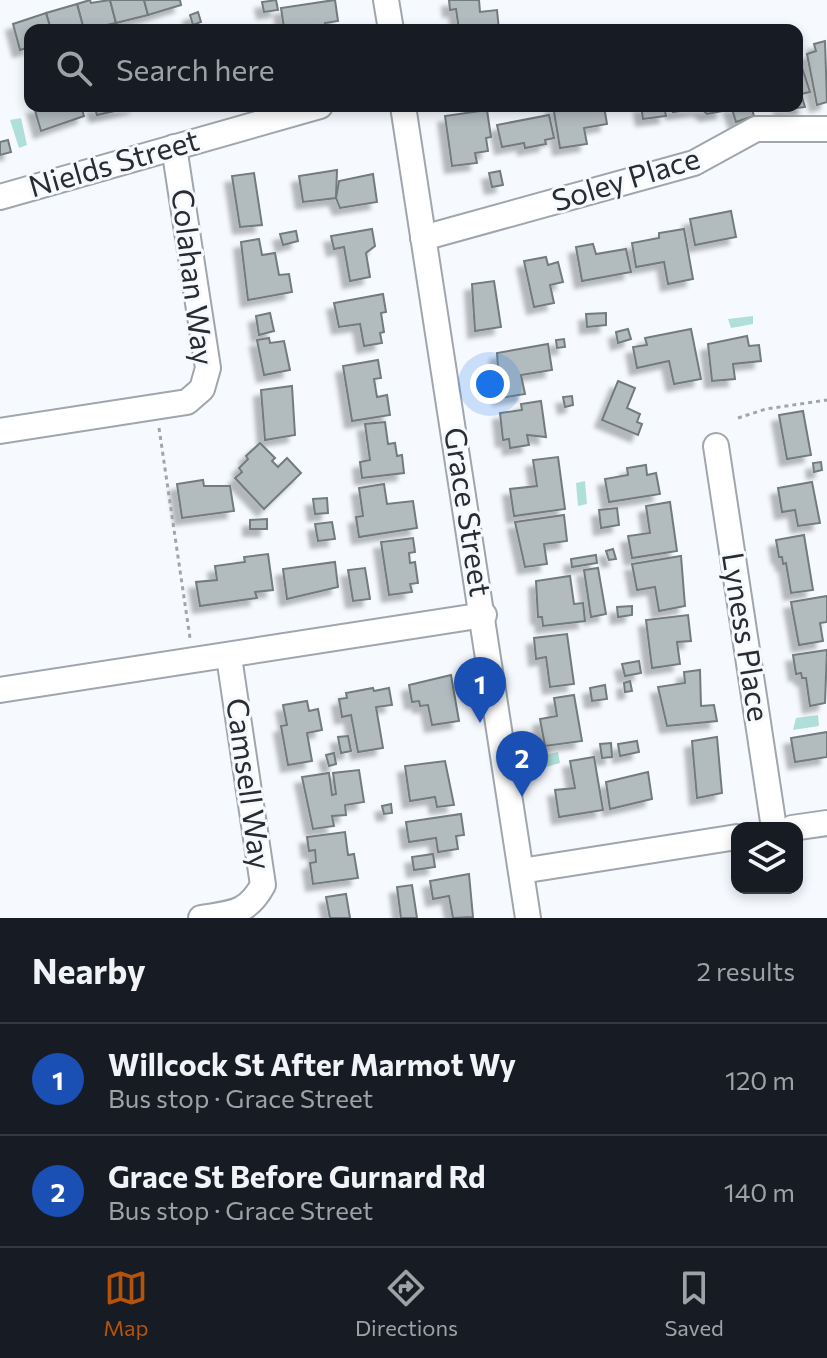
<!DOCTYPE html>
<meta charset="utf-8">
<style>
:root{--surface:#171b24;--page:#20242c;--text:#f1f3f6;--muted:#9ea1a6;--line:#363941;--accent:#b45309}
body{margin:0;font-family:Commissioner,sans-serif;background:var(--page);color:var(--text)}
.controls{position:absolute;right:24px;bottom:24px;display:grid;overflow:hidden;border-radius:16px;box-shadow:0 4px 12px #0003}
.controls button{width:72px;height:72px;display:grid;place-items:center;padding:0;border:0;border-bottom:2px solid var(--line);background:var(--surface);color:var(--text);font:40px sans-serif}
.you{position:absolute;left:490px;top:384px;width:28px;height:28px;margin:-20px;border:6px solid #fff;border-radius:50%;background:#1a73e8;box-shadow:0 0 0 12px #1a73e833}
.badge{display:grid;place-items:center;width:52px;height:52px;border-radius:50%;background:var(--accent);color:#fff;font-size:26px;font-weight:700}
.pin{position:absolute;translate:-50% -66px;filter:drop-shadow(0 2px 4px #0008)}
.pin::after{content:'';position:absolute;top:42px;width:28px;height:24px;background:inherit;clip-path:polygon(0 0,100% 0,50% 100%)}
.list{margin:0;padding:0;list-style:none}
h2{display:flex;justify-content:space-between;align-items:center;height:104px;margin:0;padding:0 32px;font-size:34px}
h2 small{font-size:26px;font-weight:400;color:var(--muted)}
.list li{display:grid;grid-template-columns:52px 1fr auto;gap:24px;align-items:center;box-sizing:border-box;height:112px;padding:0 32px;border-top:2px solid var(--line)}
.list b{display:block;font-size:30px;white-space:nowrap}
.list p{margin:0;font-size:26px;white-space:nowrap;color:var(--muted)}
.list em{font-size:26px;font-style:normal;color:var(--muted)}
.icon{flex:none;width:44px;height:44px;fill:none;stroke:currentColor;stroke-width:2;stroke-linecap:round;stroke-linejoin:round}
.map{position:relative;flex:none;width:827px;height:918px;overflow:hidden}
.search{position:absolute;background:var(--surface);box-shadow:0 4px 12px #0003;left:24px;right:24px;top:24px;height:88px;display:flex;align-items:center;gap:20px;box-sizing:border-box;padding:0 28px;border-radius:16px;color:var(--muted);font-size:30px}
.sheet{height:328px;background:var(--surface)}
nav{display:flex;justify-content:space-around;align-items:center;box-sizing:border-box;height:112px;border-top:2px solid var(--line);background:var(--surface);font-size:22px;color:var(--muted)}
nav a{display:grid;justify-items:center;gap:4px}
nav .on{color:var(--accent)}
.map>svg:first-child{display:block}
</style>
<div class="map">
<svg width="827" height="918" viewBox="0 0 827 918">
<defs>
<filter id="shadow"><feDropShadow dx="-7" dy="7" stdDeviation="2" flood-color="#0004"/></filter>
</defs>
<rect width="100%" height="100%" fill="#f6fafe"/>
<g fill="#afdfd8">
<path d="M21 118 27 145 19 148 10 120Z"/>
<path d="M753 316V324L731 328 728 319Z"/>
<path d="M585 481 587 504 578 506 576 483Z"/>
<path d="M818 715 819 726 793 730 796 718Z"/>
<path d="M558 752 560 763 539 769 540 756Z"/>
</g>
<g fill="#b2bcbf" stroke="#727b7d" stroke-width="2" filter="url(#shadow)">
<path d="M90 0 91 3 110 0 116 23 84 30 77 4Z"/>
<path d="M110 0H144L148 15 116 23Z"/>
<path d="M144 0H180L181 5 148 15Z"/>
<path d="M276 0 278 10 264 12 262 2Z"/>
<path d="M335 0 338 21 325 23 326 30H306V25L284 28 281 8Z"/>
<path d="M449 0H479L480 12 497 10 499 30H459L456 9 450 10Z"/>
<path d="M77 4 84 30H51L46 13Z"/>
<path d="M198 12 201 22 193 25 190 15Z"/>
<path d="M46 13 51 30H30V47L20 50 13 24Z"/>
<path d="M825 41 827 102 817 105 807 54 816 51 814 44Z"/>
<path d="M797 52 810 92 801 94 805 107 782 110 781 106H797Z"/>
<path d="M81 106 84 116 41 131 34 107Z"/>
<path d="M94 106H137L97 115Z"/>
<path d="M553 106H604L607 124 584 128 587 144 560 148Z"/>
<path d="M641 106H664L666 116 643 119Z"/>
<path d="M672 106H722L723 111 707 114 700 108 673 112Z"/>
<path d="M731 106H751L754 116 736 122Z"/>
<path d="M487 110 491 137 486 138 488 151 475 153 477 163 452 166 445 116Z"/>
<path d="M549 115 554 138 545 140 546 144 525 148 524 143 502 147 497 125Z"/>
<path d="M8 140 11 152 0 155V142Z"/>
<path d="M337 170 336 198 303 202 299 176Z"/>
<path d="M500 171 503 185 492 187 489 173Z"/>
<path d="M254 173 262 225 240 227 232 176Z"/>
<path d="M373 174 377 202 340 208 336 198 339 181Z"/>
<path d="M731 211 736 237 695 245 690 219Z"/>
<path d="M372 229 375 246 366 253 370 277 350 281 344 247 334 249 331 236Z"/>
<path d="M684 229 693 279 668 284 664 262 636 267 632 243 659 238V233Z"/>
<path d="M296 231 298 241 283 245 280 234Z"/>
<path d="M259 239 262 255 275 253 279 275 289 274 292 292 248 300 241 242Z"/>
<path d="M593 244 596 254 626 249 631 272 582 281 576 247Z"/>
<path d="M546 257 548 265 558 262 563 282 550 285 554 303 534 307 524 261Z"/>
<path d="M494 281 501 327 475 331 472 284Z"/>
<path d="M383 294 386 312 381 313 384 332 380 333 382 343 364 346 360 324 339 327 334 303Z"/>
<path d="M270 313 274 331 259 335 256 316Z"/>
<path d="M606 313V325L587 327 586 314Z"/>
<path d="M628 329 631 339 618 343 616 332Z"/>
<path d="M691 329 701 379 674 384 669 361 637 368 633 347 647 345 645 338Z"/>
<path d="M747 336 749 346 759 345 761 361 733 364 735 379 712 381 708 344Z"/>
<path d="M269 338 270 343 284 341 290 370 264 375 257 340Z"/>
<path d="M564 339 565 347 557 348 556 340Z"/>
<path d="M548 344 552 370 521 375 525 394 500 398 497 353Z"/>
<path d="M378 360 381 378 374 379 377 397 387 395 390 415 352 421 343 366Z"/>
<path d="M618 381 635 388 627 408 640 414 637 422 642 424 638 435 602 420Z"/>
<path d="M292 386 295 435 265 440 261 390Z"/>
<path d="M572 396 573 405 565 407 563 397Z"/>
<path d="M541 401 546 437 527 435 529 445 510 448 509 439 503 440 500 413 522 410 521 404Z"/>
<path d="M803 411 811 455 787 459 779 415Z"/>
<path d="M385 422 388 444 395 443 397 456 402 455 404 473 362 478 360 462 370 460 365 424Z"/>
<path d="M260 443 275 458 272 461 278 467 287 458 301 473 264 509 235 478 242 472 239 468 248 459 246 456Z"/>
<path d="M558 457 565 509 514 516 510 489 537 486 533 460Z"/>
<path d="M821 462 822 470 814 472 813 463Z"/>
<path d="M646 465 647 475 656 473 660 494 609 502 605 479 628 475 627 468Z"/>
<path d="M203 480 204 486H230L234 511 182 518 177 484Z"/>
<path d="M812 482 820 523 798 526 795 510 782 512 778 488Z"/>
<path d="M384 484 387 504 413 501 417 528 359 537 356 517 363 516 359 488Z"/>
<path d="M327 498 328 513 315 514 313 499Z"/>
<path d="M670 502 677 551 632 558 628 536 650 533 646 506Z"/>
<path d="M617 508 619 525 601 528 599 510Z"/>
<path d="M564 515 567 541 544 544 547 564 525 567 515 522Z"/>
<path d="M267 519V529H250V520Z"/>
<path d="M332 522 335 539 318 541 315 524Z"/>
<path d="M804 535 813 590 791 593 786 563 783 564 782 557H779L776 540Z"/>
<path d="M413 538 415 552 409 553 410 563 415 562 418 583 410 584 412 592 389 595 381 542Z"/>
<path d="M613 549 616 559 609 560 606 551Z"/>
<path d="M268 554 273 590 255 592 257 598 200 606 196 582 217 580 215 566 245 562 244 557Z"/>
<path d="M596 555 597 563 572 567 571 559Z"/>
<path d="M681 556 685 606 659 611 655 587 637 590 632 564Z"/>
<path d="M335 562 338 587 287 599 283 569Z"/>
<path d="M365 568 370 599 353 601 348 570Z"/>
<path d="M598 568 606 614 591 617 584 570Z"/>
<path d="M570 576 574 604 583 603 585 621 543 626 542 617H538L536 581Z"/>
<path d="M827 596V622L820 623 823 641 799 645 791 602Z"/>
<path d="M632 606V615L618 617 617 607Z"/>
<path d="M688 615 691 641 677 642 680 664 652 668 646 620Z"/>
<path d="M567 634 574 684 550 687 546 657 536 659 534 638Z"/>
<path d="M827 650 825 703 810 706 806 678H802L801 673 796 674 793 655Z"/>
<path d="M639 661 641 673 625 676 622 664Z"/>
<path d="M700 670 701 706 714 705 717 721 667 726 658 687 685 683 684 672Z"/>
<path d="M451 675 459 721 432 725 428 705 420 706 419 701 412 702 409 685Z"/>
<path d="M630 681 632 691 625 692 624 683Z"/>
<path d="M605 685 607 699 592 701 590 688Z"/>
<path d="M373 688 374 691 389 688 392 705 376 707 383 748 358 752 351 715 342 717 339 699 347 698 346 693Z"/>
<path d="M574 695 582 741 545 746 540 719 557 716 554 698Z"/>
<path d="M307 701 309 711 318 709 322 730 307 733 312 761 288 765 281 726 287 725 283 705Z"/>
<path d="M827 732V757L795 762 791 738Z"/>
<path d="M348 736 351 751 341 753 338 737Z"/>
<path d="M717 737 722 793 697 798 692 741Z"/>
<path d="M637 741 639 752 620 756 618 744Z"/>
<path d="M611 743 612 757 602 758 600 744Z"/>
<path d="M334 753 336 764 329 766 326 755Z"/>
<path d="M594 757 603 810 559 817 555 790 575 788 570 761Z"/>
<path d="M445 761 454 805 437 807 435 797 410 801 405 766Z"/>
<path d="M359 770 364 802 345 805 346 815 332 816 334 826 313 829 302 777 329 773 332 795 336 794 333 773Z"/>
<path d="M648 772 652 799 610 809 606 782Z"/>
<path d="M391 804 392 813 384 814 382 806Z"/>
<path d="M461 814 464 835 456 836 458 849 438 852 436 838 409 842 406 822Z"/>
<path d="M345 832 348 855 354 854 358 878 313 884 310 863 316 862 315 850 309 851 307 837Z"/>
<path d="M433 854 435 867 414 870 412 857Z"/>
<path d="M469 874 473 917 453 918 449 896 433 899 430 881Z"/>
<path d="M412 885 417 918H401L397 887Z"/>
<path d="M346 894 350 918H330L326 897Z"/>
</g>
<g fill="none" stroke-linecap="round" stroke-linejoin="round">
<g stroke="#9fa6ac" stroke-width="28">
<g id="minor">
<path d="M386 0 391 30"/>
<path d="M403 106 528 918"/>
<path d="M0 197 320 106"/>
<path d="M423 238 694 163 756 129H827"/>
<path d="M0 431 187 402 202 389 208 368 174 147"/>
<path d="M716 446 774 828"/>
<path d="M0 690 484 615"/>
<path d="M792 828 827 823"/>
<path d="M521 871 737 837"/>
<path d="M201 918C232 913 247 914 263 885L229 657"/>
</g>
</g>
<g stroke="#a2a5a8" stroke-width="3" stroke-dasharray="4 4" stroke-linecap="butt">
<path d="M738 418 766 409 827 400"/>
<path d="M159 428 190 638"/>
</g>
<use href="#minor" stroke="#fff" stroke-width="24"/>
</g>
<g text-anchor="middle" stroke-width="6" stroke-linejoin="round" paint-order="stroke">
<g font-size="30" fill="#2a2c2f" stroke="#f6fafe">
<text transform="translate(114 164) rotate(-16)" y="10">Nields Street</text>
<text transform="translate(626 180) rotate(-17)" y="10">Soley Place</text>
<text transform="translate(192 277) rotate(83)" y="10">Colahan Way</text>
<text transform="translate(467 512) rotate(81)" y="10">Grace Street</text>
<text transform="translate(745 637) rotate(81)" y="10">Lyness Place</text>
<text transform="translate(248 784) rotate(82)" y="10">Camsell Way</text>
</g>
</g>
</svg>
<div class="controls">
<button><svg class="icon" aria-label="layers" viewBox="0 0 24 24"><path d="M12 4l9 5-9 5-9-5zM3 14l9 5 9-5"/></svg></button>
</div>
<div class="you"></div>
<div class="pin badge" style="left:480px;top:723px;background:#1a4fb4">1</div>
<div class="pin badge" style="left:522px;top:797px;background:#1a4fb4">2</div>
<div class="search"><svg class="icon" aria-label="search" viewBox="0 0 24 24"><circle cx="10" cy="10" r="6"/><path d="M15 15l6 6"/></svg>Search here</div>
</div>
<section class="sheet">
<h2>Nearby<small>2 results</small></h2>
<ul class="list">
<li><span class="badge" style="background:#1a4fb4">1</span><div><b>Willcock St After Marmot Wy</b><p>Bus stop · Grace Street</p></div><em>120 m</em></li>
<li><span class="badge" style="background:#1a4fb4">2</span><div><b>Grace St Before Gurnard Rd</b><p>Bus stop · Grace Street</p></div><em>140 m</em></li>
</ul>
</section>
<nav>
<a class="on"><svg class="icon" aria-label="map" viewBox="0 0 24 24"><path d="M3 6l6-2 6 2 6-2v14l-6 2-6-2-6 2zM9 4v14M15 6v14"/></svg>Map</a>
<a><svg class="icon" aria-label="directions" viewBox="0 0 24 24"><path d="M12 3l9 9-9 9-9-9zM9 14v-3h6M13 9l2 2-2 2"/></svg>Directions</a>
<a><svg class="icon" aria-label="saved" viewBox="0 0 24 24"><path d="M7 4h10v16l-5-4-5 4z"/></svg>Saved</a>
</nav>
